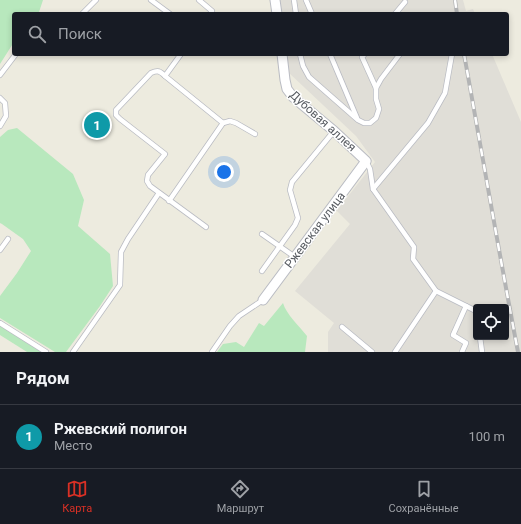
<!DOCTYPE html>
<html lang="ru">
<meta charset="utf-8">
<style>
:root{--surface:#171b24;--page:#20242c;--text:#f1f3f6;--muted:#9ea1a6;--line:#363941;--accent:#d93025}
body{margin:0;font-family:Roboto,sans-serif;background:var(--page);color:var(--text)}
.controls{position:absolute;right:12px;bottom:12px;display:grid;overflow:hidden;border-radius:4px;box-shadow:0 2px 6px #0003}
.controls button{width:36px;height:36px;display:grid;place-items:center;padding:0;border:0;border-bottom:1px solid var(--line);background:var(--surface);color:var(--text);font:20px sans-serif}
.you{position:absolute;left:224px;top:172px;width:14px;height:14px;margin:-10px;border:3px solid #fff;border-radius:50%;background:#1a73e8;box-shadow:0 0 0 6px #1a73e833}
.badge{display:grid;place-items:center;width:26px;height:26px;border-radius:50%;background:var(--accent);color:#fff;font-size:13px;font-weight:700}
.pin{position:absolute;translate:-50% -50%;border:2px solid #fff;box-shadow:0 1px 4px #0006}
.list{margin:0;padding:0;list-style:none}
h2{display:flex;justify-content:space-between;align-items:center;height:52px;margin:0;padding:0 16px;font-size:17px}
h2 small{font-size:13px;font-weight:400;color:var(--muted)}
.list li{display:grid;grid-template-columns:26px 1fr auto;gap:12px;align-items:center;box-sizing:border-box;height:64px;padding:0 16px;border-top:1px solid var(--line)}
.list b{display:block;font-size:15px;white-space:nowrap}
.list p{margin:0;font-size:13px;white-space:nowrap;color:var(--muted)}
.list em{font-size:13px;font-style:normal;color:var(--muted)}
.icon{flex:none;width:22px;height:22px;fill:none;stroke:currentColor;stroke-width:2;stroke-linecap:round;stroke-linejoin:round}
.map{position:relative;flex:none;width:521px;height:352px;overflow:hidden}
.search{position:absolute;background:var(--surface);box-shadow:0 2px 6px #0003;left:12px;right:12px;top:12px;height:44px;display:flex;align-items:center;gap:10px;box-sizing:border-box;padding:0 14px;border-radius:4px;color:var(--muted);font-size:15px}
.sheet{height:116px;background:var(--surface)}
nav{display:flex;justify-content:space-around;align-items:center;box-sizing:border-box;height:56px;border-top:1px solid var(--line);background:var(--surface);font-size:11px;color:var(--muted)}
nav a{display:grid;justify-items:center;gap:2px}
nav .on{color:var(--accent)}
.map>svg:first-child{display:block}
</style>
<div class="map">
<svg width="521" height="352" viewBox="0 0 521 352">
<rect width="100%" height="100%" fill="#edebdf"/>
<g fill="#e0ded7" fill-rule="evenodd">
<path d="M279 0H463L466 11 473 9 475 14H281Z"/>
<path d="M286 54H492L521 122V352H328V332L334 323 295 291 350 224 336 210 349 195 375 162 356 136 289 73ZM476 307H506V337H476Z"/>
</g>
<g fill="#b8e8bd">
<path d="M0 0H43L39 12 37 14H14V42L0 64Z"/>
<path d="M17 128 73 174 84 200 78 226 110 254 113 286 100 306 66 352H55L0 318V296L17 273 31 251 23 239 2 224 0 223V137L8 130Z"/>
<path d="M283 303C286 314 300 327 307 336L305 352H217L223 344 236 342 244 347 259 323 264 326Z"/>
<path d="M0 325 43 352H27L0 335Z"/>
</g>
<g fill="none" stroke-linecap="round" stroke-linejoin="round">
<g stroke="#babcc3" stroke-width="6">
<g id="lane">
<path d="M151 0 170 14"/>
<path d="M199 0 212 11 210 14"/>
<path d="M294 0 296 14"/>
<path d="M306 0 312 14"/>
<path d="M82 14 96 0"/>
<path d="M395 14 405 2"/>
<path d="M181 54 165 76 223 123"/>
<path d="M300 54 303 66 309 77 358 120 364 123H370L376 118 379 109 376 99V88L362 57 365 54"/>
<path d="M330 54 357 118"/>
<path d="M0 75 16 54"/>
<path d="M165 76C160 71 158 70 151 73L116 110V115L120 119 165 154 148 175 147 181 150 186 206 227"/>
<path d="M376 88 381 79 400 54"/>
<path d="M0 98 5 103 6 116 0 126"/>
<path d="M366 161 370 169 373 189 414 247 413 259 436 291 476 311"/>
<path d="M373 189 428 123 445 93 452 54"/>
<path d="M169 201 223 123 230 121 236 123 255 134"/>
<path d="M262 234 295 257"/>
<path d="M0 250 8 239"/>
<path d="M262 271 295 225 298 218 290 190 292 182 334 131"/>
<path d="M0 323 46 352"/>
<path d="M342 327 372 352"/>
<path d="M480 337 482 352"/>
<path d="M73 352 120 285 121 252 128 239 159 193"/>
<path d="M212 352 230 326 239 316 263 300"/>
<path d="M395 352 436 291"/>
<path d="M462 352 466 343 453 335 466 306"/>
</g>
</g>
<g stroke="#babcc3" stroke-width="11">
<g id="street">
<path d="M275 0 277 14"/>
<path d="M263 300 366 161 334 131 293 97 287 89 285 80 282 54"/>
</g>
</g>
<use href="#lane" stroke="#fff" stroke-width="4.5"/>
<use href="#street" stroke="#fff" stroke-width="9"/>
<g stroke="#b3b4b5" stroke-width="4">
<g id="rail">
<path d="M455 0 457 14"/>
<path d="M464 54C482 153 499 253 518 352"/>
</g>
</g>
<use href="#rail" stroke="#fff" stroke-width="2.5" stroke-dasharray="8" stroke-linecap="butt"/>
</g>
<g text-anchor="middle" stroke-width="3" stroke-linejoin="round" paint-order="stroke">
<g font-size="12" fill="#585c62" stroke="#fff">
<text transform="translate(323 121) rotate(42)" y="4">Дубовая аллея</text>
<text transform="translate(315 230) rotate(-53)" y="4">Ржевская улица</text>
</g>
</g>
</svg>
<div class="controls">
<button><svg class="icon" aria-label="locate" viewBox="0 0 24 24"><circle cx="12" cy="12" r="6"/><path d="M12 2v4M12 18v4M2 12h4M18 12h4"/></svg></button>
</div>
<div class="you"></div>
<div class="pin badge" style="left:97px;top:125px;background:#0f9aa8">1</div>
<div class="search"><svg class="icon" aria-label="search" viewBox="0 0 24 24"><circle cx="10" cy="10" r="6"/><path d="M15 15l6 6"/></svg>Поиск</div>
</div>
<section class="sheet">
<h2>Рядом<small></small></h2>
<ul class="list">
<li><span class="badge" style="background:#0f9aa8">1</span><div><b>Ржевский полигон</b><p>Место</p></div><em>100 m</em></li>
</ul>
</section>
<nav>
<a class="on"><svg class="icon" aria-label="map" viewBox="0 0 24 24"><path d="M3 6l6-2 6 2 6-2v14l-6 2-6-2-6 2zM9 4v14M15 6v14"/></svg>Карта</a>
<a><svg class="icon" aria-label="directions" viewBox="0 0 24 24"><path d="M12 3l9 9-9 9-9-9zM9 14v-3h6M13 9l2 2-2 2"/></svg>Маршрут</a>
<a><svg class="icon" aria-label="saved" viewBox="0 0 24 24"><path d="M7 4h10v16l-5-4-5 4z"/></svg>Сохранённые</a>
</nav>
